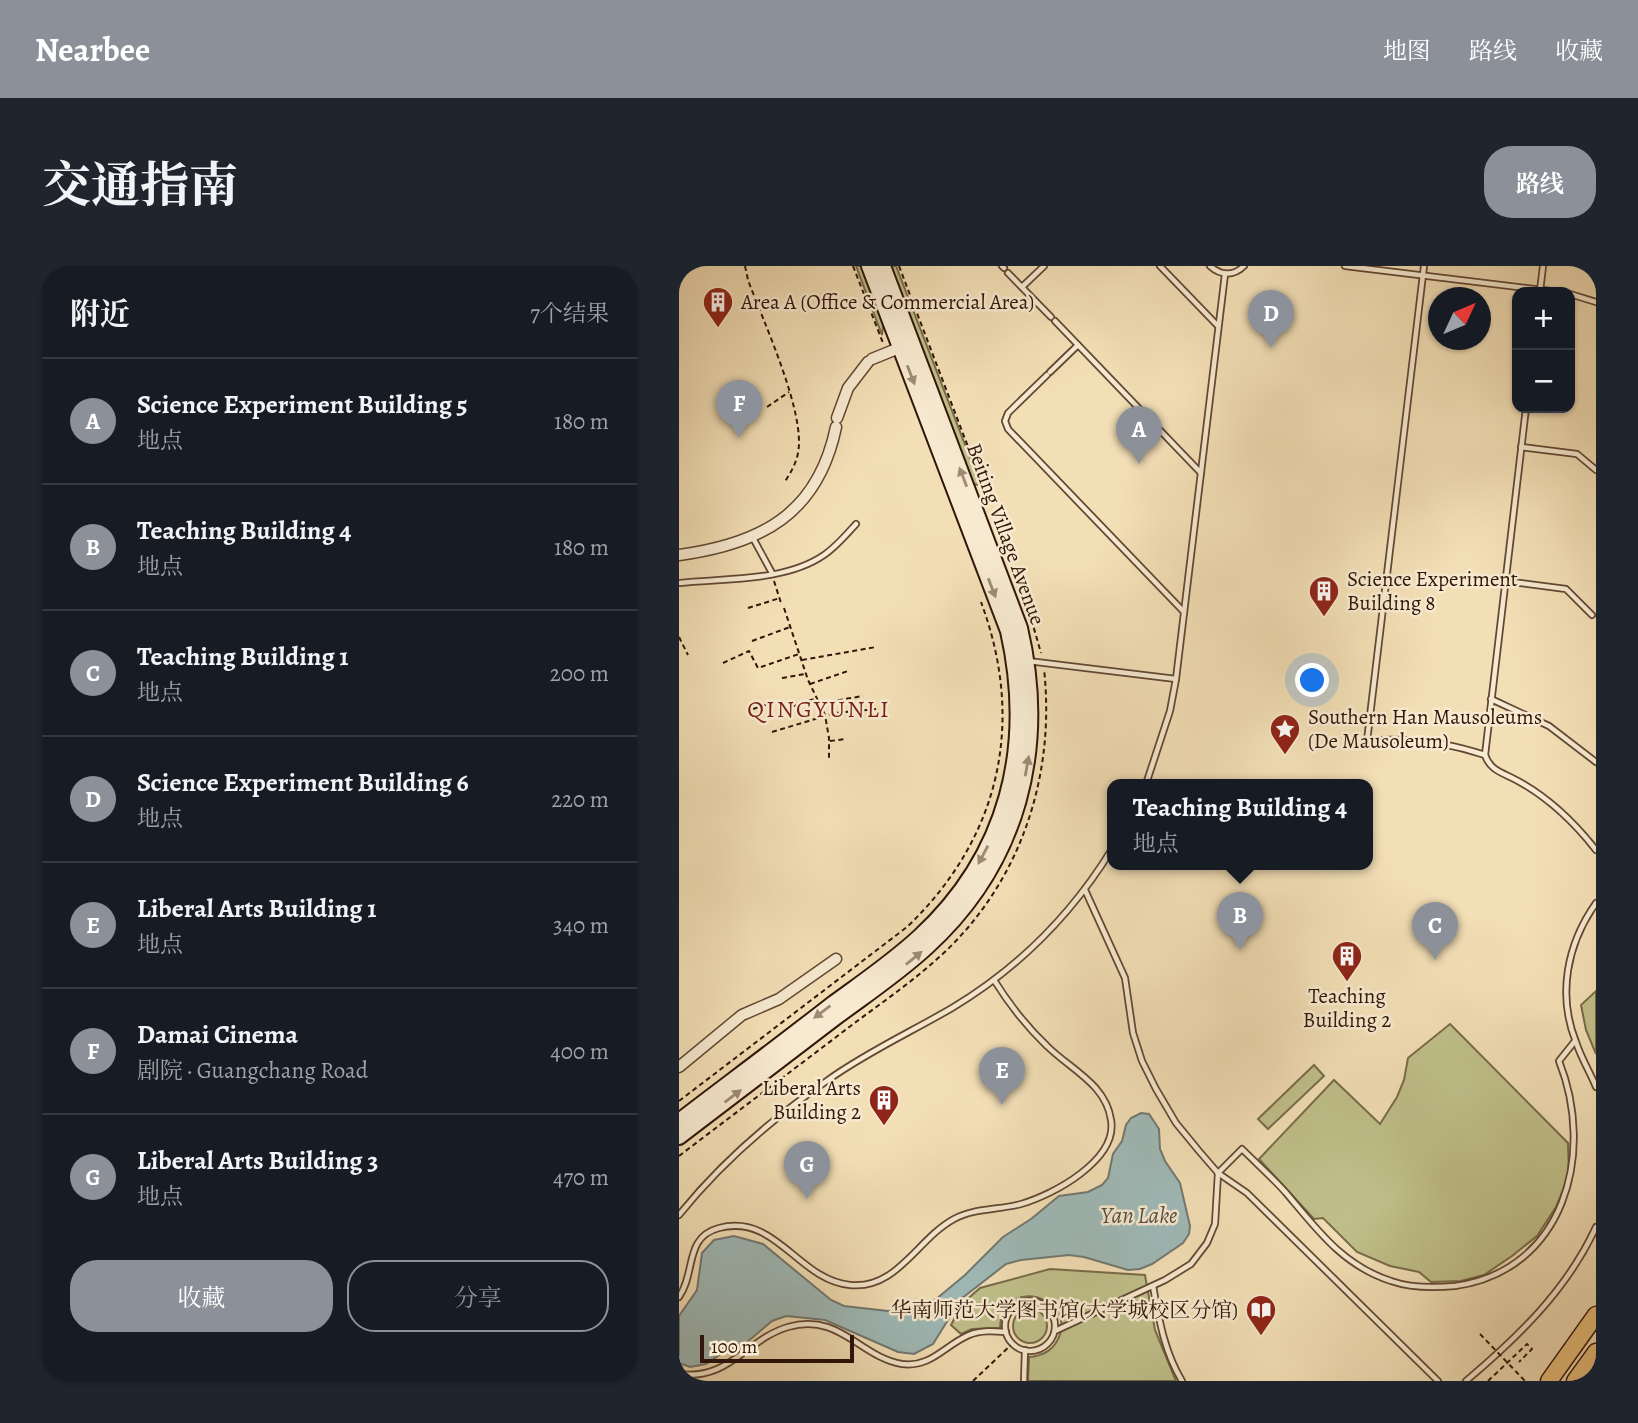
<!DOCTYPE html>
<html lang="zh">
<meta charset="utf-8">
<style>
:root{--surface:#171b24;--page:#20242c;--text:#f1f3f6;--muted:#9ea1a6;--line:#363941;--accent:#8c9099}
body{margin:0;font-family:Alegreya,"Noto Serif SC",serif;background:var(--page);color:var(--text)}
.controls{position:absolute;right:21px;top:21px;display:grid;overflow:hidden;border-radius:14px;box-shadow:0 2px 5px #0004}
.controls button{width:63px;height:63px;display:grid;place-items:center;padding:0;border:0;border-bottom:2px solid var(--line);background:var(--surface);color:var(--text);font:35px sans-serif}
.compass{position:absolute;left:749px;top:21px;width:63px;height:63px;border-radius:50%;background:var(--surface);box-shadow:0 2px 5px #0004;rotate:46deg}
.scale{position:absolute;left:21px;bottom:18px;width:154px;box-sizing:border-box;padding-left:7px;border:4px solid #311609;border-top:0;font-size:19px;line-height:24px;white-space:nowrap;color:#311609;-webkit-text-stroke:5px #f7ead0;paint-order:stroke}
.you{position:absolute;left:634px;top:415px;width:24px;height:24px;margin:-18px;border:5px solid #fff;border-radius:50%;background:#1a73e8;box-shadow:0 0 0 10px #1a73e833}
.badge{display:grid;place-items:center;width:46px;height:46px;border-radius:50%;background:var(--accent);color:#fff;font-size:23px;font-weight:700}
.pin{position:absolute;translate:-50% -58px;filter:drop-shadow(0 2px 4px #0008)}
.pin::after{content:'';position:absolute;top:37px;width:24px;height:21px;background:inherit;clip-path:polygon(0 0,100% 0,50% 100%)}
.popup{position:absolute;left:428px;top:513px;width:266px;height:91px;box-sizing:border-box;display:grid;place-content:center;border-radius:14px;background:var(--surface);filter:drop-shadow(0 2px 5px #0005);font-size:23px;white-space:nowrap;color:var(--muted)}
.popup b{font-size:26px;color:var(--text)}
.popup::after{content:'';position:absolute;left:50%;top:100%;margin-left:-14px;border:14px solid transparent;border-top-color:var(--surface)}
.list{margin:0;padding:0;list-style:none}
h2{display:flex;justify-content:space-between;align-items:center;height:91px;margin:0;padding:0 28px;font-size:30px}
h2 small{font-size:23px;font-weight:400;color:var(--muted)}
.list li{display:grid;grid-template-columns:46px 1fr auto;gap:21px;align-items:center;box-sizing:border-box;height:126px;padding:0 28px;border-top:2px solid var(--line)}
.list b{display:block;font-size:26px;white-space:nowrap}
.list p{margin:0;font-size:23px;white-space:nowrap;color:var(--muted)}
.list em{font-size:23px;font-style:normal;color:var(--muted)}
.actions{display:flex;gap:14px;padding:21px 28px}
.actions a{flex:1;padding:16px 0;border:2px solid var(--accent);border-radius:28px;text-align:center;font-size:24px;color:var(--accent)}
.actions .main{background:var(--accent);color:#fff}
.map{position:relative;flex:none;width:917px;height:1115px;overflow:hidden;border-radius:28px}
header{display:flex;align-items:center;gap:42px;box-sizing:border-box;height:98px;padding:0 35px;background:var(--accent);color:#fff}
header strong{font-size:33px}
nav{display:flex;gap:38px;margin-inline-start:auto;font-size:24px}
.intro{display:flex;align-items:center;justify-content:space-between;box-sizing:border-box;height:168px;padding:0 42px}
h1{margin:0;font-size:49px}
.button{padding:18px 32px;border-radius:28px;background:var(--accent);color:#fff;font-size:24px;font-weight:700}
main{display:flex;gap:42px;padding:0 42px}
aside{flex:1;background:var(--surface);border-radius:28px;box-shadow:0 2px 5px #0004}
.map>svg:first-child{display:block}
</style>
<header>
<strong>Nearbee</strong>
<nav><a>地图</a><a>路线</a><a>收藏</a></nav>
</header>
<div class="intro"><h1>交通指南</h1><a class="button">路线</a></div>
<main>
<aside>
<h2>附近<small>7个结果</small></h2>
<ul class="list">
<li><span class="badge">A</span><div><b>Science Experiment Building 5</b><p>地点</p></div><em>180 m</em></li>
<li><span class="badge">B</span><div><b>Teaching Building 4</b><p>地点</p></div><em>180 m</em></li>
<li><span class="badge">C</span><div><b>Teaching Building 1</b><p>地点</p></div><em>200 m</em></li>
<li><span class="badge">D</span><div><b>Science Experiment Building 6</b><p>地点</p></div><em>220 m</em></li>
<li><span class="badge">E</span><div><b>Liberal Arts Building 1</b><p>地点</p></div><em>340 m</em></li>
<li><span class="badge">F</span><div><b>Damai Cinema</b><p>剧院 · Guangchang Road</p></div><em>400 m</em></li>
<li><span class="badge">G</span><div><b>Liberal Arts Building 3</b><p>地点</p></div><em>470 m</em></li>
</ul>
<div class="actions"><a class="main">收藏</a><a>分享</a></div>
</aside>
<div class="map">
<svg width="917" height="1115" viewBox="0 0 917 1115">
<rect width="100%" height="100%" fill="#f3dfb6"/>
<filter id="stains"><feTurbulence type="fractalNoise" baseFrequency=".00286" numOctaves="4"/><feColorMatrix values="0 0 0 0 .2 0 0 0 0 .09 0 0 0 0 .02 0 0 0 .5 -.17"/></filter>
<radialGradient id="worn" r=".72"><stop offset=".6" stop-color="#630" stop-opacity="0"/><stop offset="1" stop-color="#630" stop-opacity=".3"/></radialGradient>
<g fill="#c0c08a" stroke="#786b4a" stroke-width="2">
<path d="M177 0H184L205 54 203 69Z"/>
<path d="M210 0H217L302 220 293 217Z"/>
<path d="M917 725V788L907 764 902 739Z"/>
<path d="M771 758 889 877 890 911 877 941 858 970 833 990 805 1009 782 1015 752 1016 740 1006 711 1000 678 986 644 952 635 953 580 893 655 814 701 858 718 831 725 814 729 792Z"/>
<path d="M635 799 645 810 589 863 579 853Z"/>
<path d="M371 1003 466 1009 476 1064 497 1115H349L350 1091C362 1090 372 1086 378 1075 402 1032 323 1007 321 1062L293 1063 282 1068 272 1059 283 1038 301 1022Z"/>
<circle cx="351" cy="1060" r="17"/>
</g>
<path fill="#9fbab8" stroke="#737872" stroke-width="2" d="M462 847 470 848 480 863 481 883 486 895 501 917 511 960 510 968 504 977 473 998 461 1003 449 1004 405 991 390 989 342 994 327 998 282 1033 254 1078 235 1088 219 1086 146 1054 107 1050 93 1055 67 1077 45 1086 27 1098 11 1101 0 1097V1050L18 1024 23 987 35 974 55 970 84 978 152 1034 165 1040 209 1045 236 1043 256 1034 286 1009 324 971 352 953 380 930 409 926 423 919 429 912 434 888 443 875 447 859 452 852Z"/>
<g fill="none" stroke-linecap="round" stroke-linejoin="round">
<g stroke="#624834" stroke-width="8">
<g id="lane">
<path d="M323 0 325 2"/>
<path d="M481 0 539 60"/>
<path d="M531 0C542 10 555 10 565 0"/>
<path d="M666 0 880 26"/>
<path d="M745 0 688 475C728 471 767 476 806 489L847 142"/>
<path d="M329 7 372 51"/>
<path d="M343 21 365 0"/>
<path d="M861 25 864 0"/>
<path d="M891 28 917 36"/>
<path d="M376 55 522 207"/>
<path d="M371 106 399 79"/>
<path d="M368 109 329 147 326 155 329 163 505 346"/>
<path d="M842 181 898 188 917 204"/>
<path d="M74 272 93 307"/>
<path d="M826 315 887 323 913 349"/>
<path d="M0 317C45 312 106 316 145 289 157 281 167 269 177 258"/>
<path d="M349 395 497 413"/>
<path d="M812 433 870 460 917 496"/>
<path d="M806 489C811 505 825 507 839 515 870 532 895 556 917 584"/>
<path d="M467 518 491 445 497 413 546 8"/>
<path d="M406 624 446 712 454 767 463 795 477 823 497 857 520 885 539 907 568 927 759 1115"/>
<path d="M917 637C888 678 878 729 897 776 902 792 911 806 917 821"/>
<path d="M0 949C42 897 94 852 149 814 188 786 232 766 273 742 338 703 393 648 433 583"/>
<path d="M474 1020C480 1053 485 1085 503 1115"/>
<path d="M0 1031C17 1007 5 971 40 962 97 947 119 1014 171 1019 218 1024 238 973 275 953 295 942 320 944 342 938 374 929 439 894 432 854 427 818 391 803 368 780 347 760 330 738 315 714"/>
<circle cx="351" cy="1060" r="25"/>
<path d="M376 1065 486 1014 512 998 528 977 536 958 539 907 563 883C578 898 594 912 608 928 639 965 665 1000 712 1015 732 1022 755 1022 776 1020 885 1005 917 888 880 795L896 775"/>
<path d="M0 1108C50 1115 68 1073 109 1061 160 1046 181 1091 223 1098 252 1102 266 1079 290 1069 302 1064 315 1065 327 1066"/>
<path d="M345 1115 346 1084"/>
<path d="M787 1115C839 1071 888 1024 917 961"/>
</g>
</g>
<g stroke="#624834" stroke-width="13">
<g id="street">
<path d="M193 93 225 80"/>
<path d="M158 152 169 122 189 96"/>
<path d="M0 289C82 278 139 248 157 161"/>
<path d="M0 801 63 749 100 733 157 693"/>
</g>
</g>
<g stroke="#311609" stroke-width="18">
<g id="secondary">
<path d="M0 855C51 816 102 778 152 739 182 717 213 696 240 671 329 589 355 481 329 365L190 0"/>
<path d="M0 871C52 831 104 792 156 752 187 729 220 707 248 681 340 597 369 482 341 362L204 0"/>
</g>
</g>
<g stroke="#311609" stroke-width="19">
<g id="primary">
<path d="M870 1115 917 1049"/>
<path d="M896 1115 917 1086"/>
</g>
</g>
<g stroke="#311609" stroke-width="2" stroke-dasharray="5 3.5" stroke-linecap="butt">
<path d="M66 0 69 14C84 55 127 147 119 187 117 198 111 208 105 217"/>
<path d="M174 0 204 77"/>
<path d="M220 0 304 220"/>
<path d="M88 141 110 126"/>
<path d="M95 315 102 337"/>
<path d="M343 321 362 387"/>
<path d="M69 342 101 332"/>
<path d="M105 342 129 414 146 449 150 472V495"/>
<path d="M0 371 9 389"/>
<path d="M73 375 111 361"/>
<path d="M123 394 197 381"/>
<path d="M44 397 70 385 79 402 120 388"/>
<path d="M103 412 126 408"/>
<path d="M131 418 169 405"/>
<path d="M142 437 184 430"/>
<path d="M74 443 95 436 109 442 138 432"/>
<path d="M93 466 156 447 198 443"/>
<path d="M151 475 167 473"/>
<path d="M0 835 228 661C321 572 347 457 302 336"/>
<path d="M0 890C55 848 110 807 165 765 195 742 228 720 257 694 340 621 377 512 365 403"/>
<path d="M294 1115 334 1077"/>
<path d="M809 1115 848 1078 853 1083 840 1096"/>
</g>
<use href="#lane" stroke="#f7ead0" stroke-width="4.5"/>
<use href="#street" stroke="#f7ead0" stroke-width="10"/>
<use href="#secondary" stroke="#f7ead0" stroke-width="14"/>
<use href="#primary" stroke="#eac07b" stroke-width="16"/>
<path stroke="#311609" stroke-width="2" stroke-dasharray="5 3.5" stroke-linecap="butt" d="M801 1068 846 1115"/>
</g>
<defs><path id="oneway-solid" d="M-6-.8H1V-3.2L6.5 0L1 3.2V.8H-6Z" transform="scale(1.75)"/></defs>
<g fill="#9e8b76">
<use href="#oneway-solid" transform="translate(232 109) rotate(69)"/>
<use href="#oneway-solid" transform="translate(284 211) rotate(-111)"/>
<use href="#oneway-solid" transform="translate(313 322) rotate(69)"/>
<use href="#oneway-solid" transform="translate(348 500) rotate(-80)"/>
<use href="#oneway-solid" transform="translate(304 589) rotate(118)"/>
<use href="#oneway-solid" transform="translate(235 692) rotate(-39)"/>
<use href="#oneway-solid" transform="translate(143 746) rotate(143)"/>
<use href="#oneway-solid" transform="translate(54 830) rotate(-37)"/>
</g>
<defs>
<g id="building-pin" transform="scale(1.575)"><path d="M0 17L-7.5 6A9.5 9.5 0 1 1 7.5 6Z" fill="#8f2418" stroke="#f7ead0"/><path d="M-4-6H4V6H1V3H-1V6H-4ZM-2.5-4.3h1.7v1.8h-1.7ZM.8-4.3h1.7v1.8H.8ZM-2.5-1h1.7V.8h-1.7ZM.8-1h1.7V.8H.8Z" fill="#fff"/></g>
<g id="sight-pin" transform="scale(1.575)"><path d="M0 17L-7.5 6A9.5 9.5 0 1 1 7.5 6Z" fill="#8f2418" stroke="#f7ead0"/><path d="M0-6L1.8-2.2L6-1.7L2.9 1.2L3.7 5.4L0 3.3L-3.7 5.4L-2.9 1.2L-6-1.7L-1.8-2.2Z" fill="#fff"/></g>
<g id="library-pin" transform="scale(1.575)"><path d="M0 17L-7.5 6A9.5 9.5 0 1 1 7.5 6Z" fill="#8f2418" stroke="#f7ead0"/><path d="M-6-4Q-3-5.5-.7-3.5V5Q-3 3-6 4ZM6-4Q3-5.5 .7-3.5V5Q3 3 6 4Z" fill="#fff"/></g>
</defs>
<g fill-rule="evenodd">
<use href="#building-pin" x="39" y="36"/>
<use href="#building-pin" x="645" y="325"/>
<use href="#sight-pin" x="606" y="463"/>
<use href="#building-pin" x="668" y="690"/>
<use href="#building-pin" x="205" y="834"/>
<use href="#library-pin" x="582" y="1044"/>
</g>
<g text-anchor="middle" stroke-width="5" stroke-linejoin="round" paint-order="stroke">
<g font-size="21" fill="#311609" stroke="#f7ead0" text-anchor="start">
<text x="62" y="43">Area A (Office &amp; Commercial Area)</text>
<text x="668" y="320">Science Experiment<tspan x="668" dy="24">Building 8</tspan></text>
<text x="629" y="458">Southern Han Mausoleums<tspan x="629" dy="24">(De Mausoleum)</tspan></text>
<text x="668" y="737" text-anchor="middle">Teaching<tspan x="668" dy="24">Building 2</tspan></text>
<text x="182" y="829" text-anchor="end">Liberal Arts<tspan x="182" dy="24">Building 2</tspan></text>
<text x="559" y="1051" text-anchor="end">华南师范大学图书馆(大学城校区分馆)</text>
</g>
<g font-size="21" fill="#311609" stroke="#f7ead0">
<text transform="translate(327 268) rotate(70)" y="7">Beiting Village Avenue</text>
</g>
<g font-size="23" font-style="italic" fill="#584f46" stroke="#f7ead0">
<text x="460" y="957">Yan Lake</text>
</g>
<g font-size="24" letter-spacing="2" fill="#7a1f14" stroke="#f7ead0">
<text x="140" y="451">QINGYUNLI</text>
</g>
</g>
<rect width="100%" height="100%" filter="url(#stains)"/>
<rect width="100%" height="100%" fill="url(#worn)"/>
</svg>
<div class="controls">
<button>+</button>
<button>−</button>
</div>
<svg class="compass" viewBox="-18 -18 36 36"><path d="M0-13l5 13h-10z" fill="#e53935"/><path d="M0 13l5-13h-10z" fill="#9ea1a6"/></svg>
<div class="scale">100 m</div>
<div class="you"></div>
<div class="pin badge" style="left:460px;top:198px">A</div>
<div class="pin badge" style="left:561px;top:684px">B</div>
<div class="popup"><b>Teaching Building 4</b>地点</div>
<div class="pin badge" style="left:756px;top:694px">C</div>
<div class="pin badge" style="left:592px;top:82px">D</div>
<div class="pin badge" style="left:323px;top:839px">E</div>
<div class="pin badge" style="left:60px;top:172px">F</div>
<div class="pin badge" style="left:128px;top:933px">G</div>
</div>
</main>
